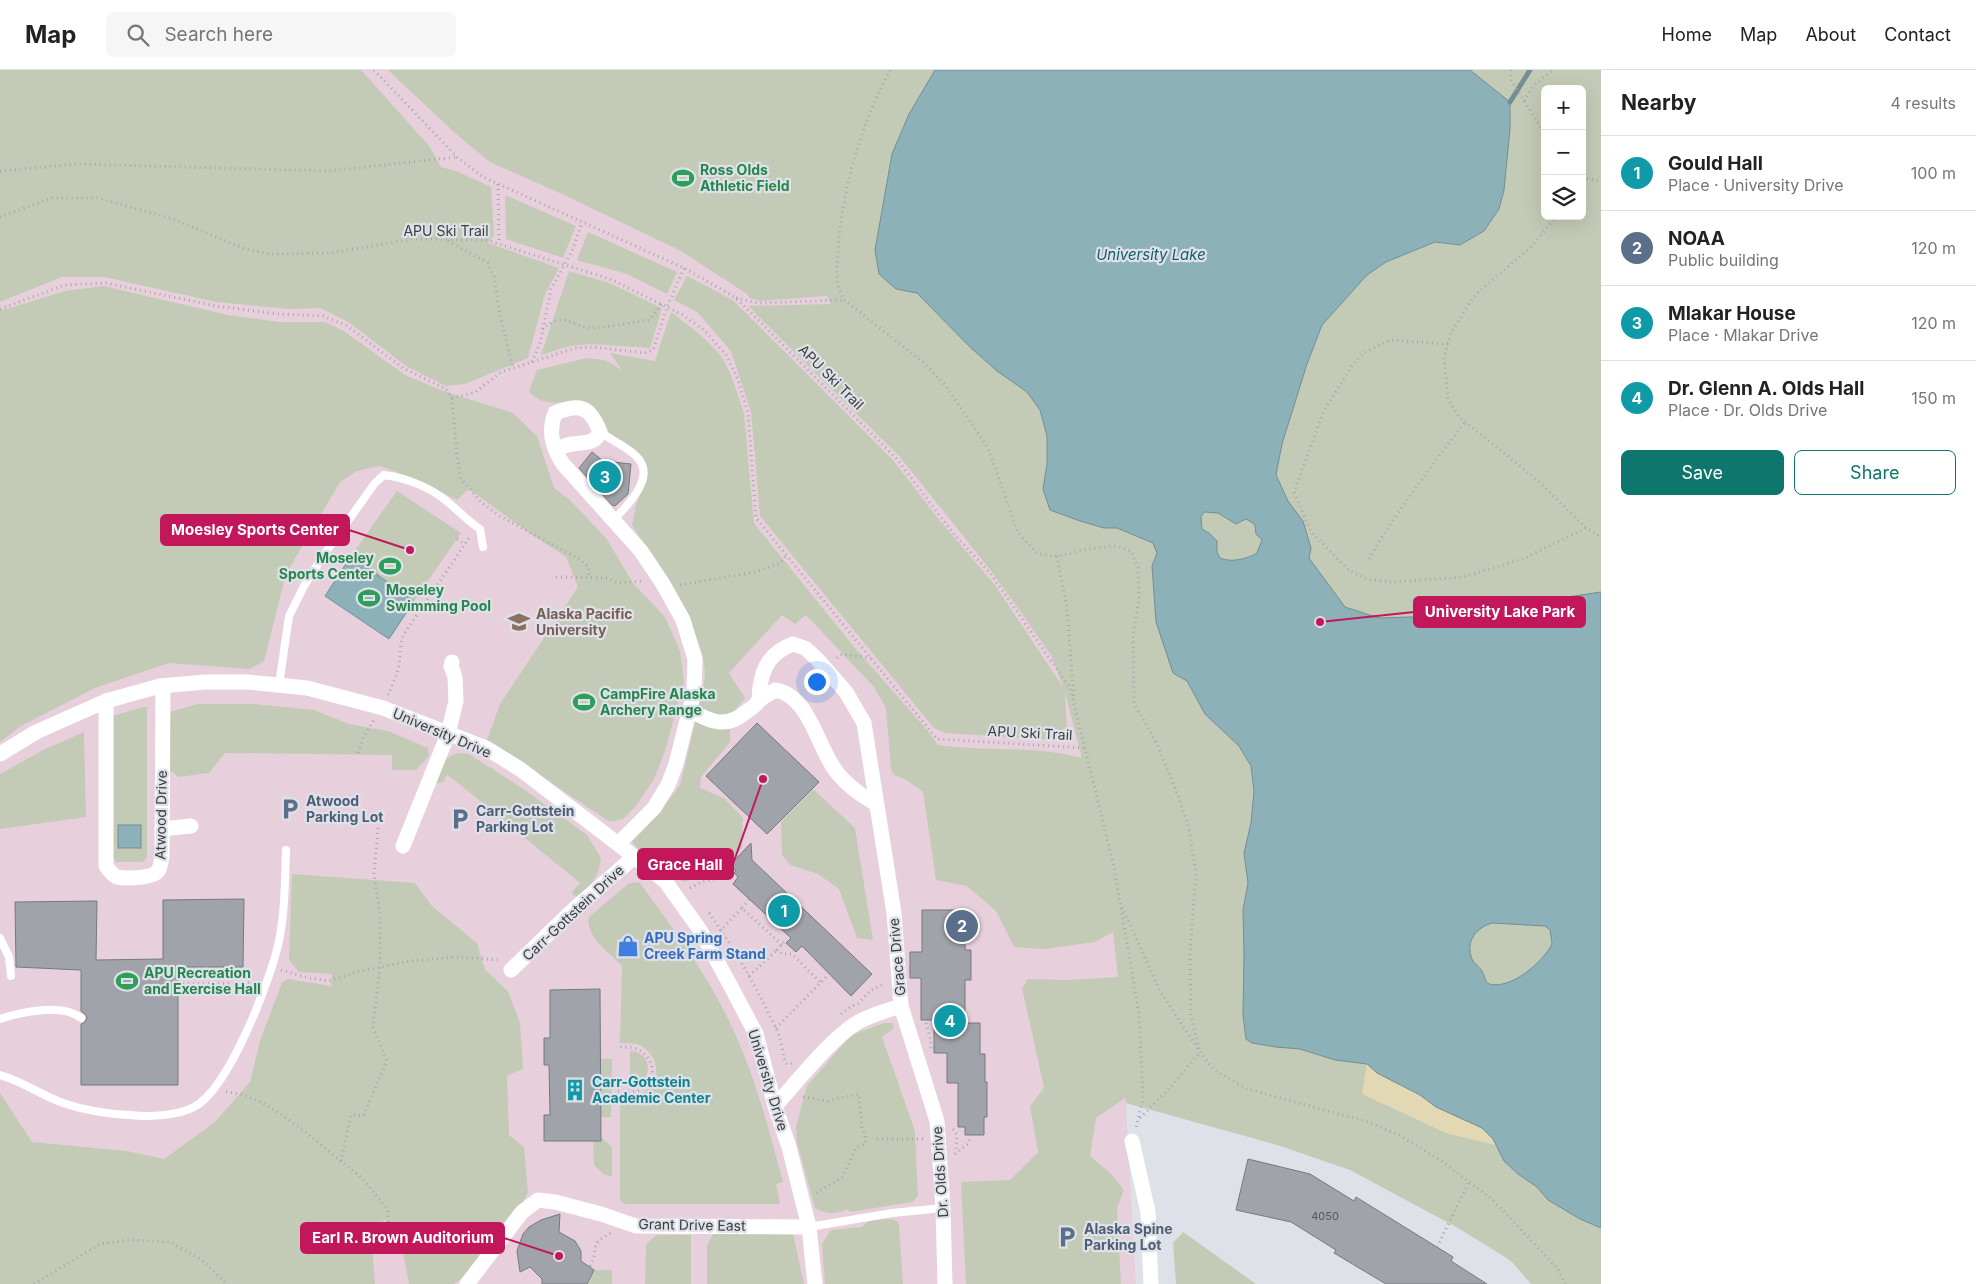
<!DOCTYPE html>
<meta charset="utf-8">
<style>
:root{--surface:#fff;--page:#f6f6f6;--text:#222;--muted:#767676;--line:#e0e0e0;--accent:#0f766e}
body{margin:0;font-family:Inter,sans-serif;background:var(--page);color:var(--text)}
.controls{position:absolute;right:15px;top:15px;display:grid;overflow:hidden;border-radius:8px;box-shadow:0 5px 20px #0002}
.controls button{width:45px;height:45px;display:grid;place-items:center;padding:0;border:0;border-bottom:1px solid var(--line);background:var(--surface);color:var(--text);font:25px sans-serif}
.you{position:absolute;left:816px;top:611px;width:18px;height:18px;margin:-12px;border:4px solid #fff;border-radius:50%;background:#1a73e8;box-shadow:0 0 0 8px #1a73e833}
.badge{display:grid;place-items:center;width:32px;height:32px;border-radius:50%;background:var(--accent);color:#fff;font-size:16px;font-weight:700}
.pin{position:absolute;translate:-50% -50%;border:2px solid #fff;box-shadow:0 1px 5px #0006}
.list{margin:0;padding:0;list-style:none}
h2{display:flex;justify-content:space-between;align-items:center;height:65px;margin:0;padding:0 20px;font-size:21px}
h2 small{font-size:16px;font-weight:400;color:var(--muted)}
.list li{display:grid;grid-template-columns:32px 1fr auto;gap:15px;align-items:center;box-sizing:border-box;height:75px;padding:0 20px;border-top:1px solid var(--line)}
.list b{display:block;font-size:19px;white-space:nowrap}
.list p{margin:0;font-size:16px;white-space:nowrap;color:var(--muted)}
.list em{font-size:16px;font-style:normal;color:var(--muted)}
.actions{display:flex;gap:10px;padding:15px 20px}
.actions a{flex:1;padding:11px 0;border:1px solid var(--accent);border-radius:8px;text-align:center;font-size:18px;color:var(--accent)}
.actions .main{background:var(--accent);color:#fff}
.icon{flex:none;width:28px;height:28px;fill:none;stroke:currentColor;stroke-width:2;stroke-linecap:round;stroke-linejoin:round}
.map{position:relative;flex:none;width:1601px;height:1214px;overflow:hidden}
header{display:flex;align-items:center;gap:30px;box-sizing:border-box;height:70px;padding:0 25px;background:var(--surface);border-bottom:1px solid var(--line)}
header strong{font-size:24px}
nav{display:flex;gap:28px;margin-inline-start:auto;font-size:18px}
.search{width:350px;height:45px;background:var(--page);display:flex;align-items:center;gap:12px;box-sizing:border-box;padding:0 18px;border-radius:8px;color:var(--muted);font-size:19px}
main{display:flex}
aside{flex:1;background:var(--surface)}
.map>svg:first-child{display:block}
</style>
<header>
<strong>Map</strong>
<div class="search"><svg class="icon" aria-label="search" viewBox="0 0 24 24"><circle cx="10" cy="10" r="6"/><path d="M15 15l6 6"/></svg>Search here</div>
<nav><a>Home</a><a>Map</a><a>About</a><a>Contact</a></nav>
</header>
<main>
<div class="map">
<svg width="1601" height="1214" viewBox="0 0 1601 1214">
<rect width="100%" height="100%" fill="#dfe1e9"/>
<path fill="#e7d0dc" d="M0 0H881L1013 484 1064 619 1083 688 1112 845 1120 930 1136 1214H0Z"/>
<g fill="#c3cbb6" fill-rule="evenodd">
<path d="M0 0H361L430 77 441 97 456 101 491 117 494 165 488 173 559 198 545 224 528 288 465 314 446 316 406 296 350 253 320 238 290 239 216 232 104 207H62L0 232Z"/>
<path d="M388 0H1601V1214H1531L1513 1193 1505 1187 1458 1158 1350 1100 1274 1074 1126 1033 1125 1028 1096 1048 1090 1086 1110 1103 1124 1120 1117 1138 1121 1214H966L961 1112 1010 1110 1038 1082 1030 1036 1044 1018 1022 918 1028 909 1070 910 1118 907 1113 862 1095 872 1044 879 1014 877 996 841 967 816 936 810 923 722 905 709 894 705 891 700 886 638 874 617 806 545 795 554 782 545 729 603 745 628 731 645 723 647 698 640C700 628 705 614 705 602 703 559 655 492 632 455L636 435 647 405 618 369 567 332C552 333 539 334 529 321L537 300 587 288 605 290 622 300 610 283 655 291 671 242C689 256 709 270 723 289 731 301 739 328 744 343L754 453 855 578 928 661 938 675C985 682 1037 675 1082 688L1065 623 1067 657 1053 670 945 663 934 658 760 446 751 342 731 281 697 242 674 230 687 206 733 230 893 390 940 451 995 515 1063 617 1051 585 992 502 899 386 748 236 831 234 827 226 760 231 750 228 747 224 681 181 562 124 490 92 455 63ZM1545 19H1582V146H1545Z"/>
<path d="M505 125 576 156 563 188 506 169Z"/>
<path d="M588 162 677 202 667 224 627 204 577 190Z"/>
<path d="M569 201 609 213 662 238 650 278 590 274 569 276 541 285Z"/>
<path d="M104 216 228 245 279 252H325L344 261 405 305 443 321 513 343 537 366 554 418 569 429 606 468 633 513 665 547 680 581 684 611 665 681 654 709 636 736 623 749 610 752 487 670 500 634 578 517 566 487 532 465 469 419 457 430 412 408 380 396 357 401 340 412 286 504 264 591 250 599 169 593 95 618 21 656 0 672V240L10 238 65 221Z"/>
<path d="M397 421 461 463 414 531 351 486Z"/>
<path d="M197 634H253L314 640 349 654 388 661 428 678 429 686 416 700H392V685L225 683 209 703 179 707 169 700 170 642Z"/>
<path d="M143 637H147V787L145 790 142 792H116L112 786 113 646Z"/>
<path d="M696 649 730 659V672L701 707 700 718 724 728 743 748 742 778 723 801 704 803 685 812C660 803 649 793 632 772L658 744 680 715Z"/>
<path d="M84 662 86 747 0 759V704L41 681Z"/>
<path d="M458 683 469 684 522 718 587 765 601 788C598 807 593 815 577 826L573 825 572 822 580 813 447 704 443 712 437 713C434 700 446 686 458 683Z"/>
<path d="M813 719 855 758 873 870 857 868 839 819 818 804 790 795 782 785 781 752Z"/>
<path d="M292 804 415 813 432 836 477 873 485 900 508 921 520 953 523 999 507 1006 509 1065 524 1077 528 1122 523 1132 471 1202 454 1214H409L399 1161 384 1150 371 1165 375 1214H0V1023L32 1072 127 1081 164 1089 215 1052 250 1012 260 971 282 912 288 909 331 916 332 904 299 902 289 890Z"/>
<path d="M635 812 640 813C673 858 708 905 732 957 755 1006 769 1059 783 1112L776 1114 780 1134H627L622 1133 620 1128V1026C629 1025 639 1026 647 1020 663 1007 657 983 639 975 634 973 626 973 620 973L622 896C610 883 585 867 589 847L628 814Z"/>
<path d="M884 953H893V959L882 967 915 1061 918 1126 912 1132 850 1142 848 1139C835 1144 828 1145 815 1138L797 1073 796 1057 807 1016 851 965Z"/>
<path d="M630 981C654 981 654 1016 630 1018Z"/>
<path d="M601 989H612L611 1047H601Z"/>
<path d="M601 1067 612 1077V1107L603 1104 594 1095 593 1071H601Z"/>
<path d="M892 1149 897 1151 899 1155 903 1214H825L822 1174 831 1160 862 1157C869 1148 882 1150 892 1149Z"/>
<path d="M727 1160 793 1163 804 1214H707V1176L713 1164Z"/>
<path d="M1183 1162 1256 1214H1176L1173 1173Z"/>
<path d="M657 1165H691V1214H645L646 1175 648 1172Z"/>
<path d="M594 1200H612V1214H588Z"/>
</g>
<path fill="#e2d8b3" d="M1367 993 1377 1003 1420 1025 1436 1037 1482 1058 1493 1069 1495 1075 1446 1063 1362 1024Z"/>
<g fill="#8cb1b9" stroke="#748e95" fill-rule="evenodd">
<path d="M935 0H1470L1510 32V59L1504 120 1499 139 1484 161 1460 175 1435 172 1386 192 1367 205 1322 255 1307 294 1282 374 1276 405 1288 431 1303 451 1311 478 1309 488 1345 537 1379 548 1467 545 1522 538 1567 527 1601 522V1158L1580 1149 1548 1130 1537 1117 1518 1104 1504 1091 1493 1069 1482 1058 1436 1037 1420 1025 1377 1003 1367 994 1335 990 1300 979 1276 977 1252 973 1246 969 1243 945 1244 881 1243 840 1248 813 1244 783 1251 753 1254 721 1251 696 1239 676 1205 644 1187 611 1173 603 1156 552 1152 496 1157 483 1153 473 1117 458H1104L1080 451 1050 440 1043 419 1047 394V366L1040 340 1027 322 997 301 970 277 917 223 896 219 879 204 875 180 892 84 909 44ZM1204 442 1218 443 1236 454 1246 449 1250 451 1255 455 1256 464 1262 470 1257 483C1247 489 1231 493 1220 488L1217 482V471L1209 463 1202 459 1201 447ZM1492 853 1545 856 1550 860 1552 874C1543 892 1511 920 1489 914 1484 910 1485 906 1482 901 1479 896 1474 894 1472 889 1465 871 1476 858 1492 853Z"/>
<path d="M351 486 414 531 389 569 325 526Z"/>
<rect x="118" y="755" width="23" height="23"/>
</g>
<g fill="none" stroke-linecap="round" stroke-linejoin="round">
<path stroke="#748e95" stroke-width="5" d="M1510 32 1530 0"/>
</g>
<g fill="#a1a3aa" stroke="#767980">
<path d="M592 382 603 391 631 394 628 424 615 436 612 435 579 398Z"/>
<path d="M757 653 819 712 767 764 706 706Z"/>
<path d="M751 773 752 790 872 904 851 926 802 876 796 882 786 873 791 868 733 814 738 807 734 803 736 801 730 795Z"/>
<path d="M244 829 243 897H178V1015H81V954L84 953 87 948 86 945 81 941V900L16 897 15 832 97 831 96 890 163 889V830Z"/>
<path d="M922 840H965V880H971V910H965V953H980V984H985V1012H987V1047H984V1065H965V1057H958V1013H947V983H934V950H921V908H910V882H922Z"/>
<path d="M600 919 601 1071H544V1045H550L549 995H544V968H550V920Z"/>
<path d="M1248 1089 1310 1104 1354 1131 1356 1127 1453 1187 1451 1191 1487 1214H1386L1334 1183 1336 1180 1291 1152 1236 1140Z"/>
<path d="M560 1144 559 1162 575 1171 581 1181V1191L594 1200 587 1214H542V1209L530 1197 520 1202 517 1181 523 1164 529 1157 541 1150Z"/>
</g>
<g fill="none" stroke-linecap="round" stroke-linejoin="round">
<g stroke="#a6a8ae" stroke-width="3" stroke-dasharray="1 4" stroke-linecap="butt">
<path d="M374 0 457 87 483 107 684 198 736 228 897 389 952 462 991 504 1070 618 1075 638 1114 797 1139 944 1143 1028 1136 1058"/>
<path d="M890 0C861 55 843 116 838 178 837 198 834 212 844 230L923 292 946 316 988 378 1018 463 1038 484 1057 486 1094 478 1116 476 1131 481 1138 498 1139 528 1133 565 1134 633 1157 674 1179 728 1189 759 1196 804 1190 882 1191 946 1200 982"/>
<path d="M1511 0V10L1545 64"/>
<path d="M1524 31 1534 15 1553 0"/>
<path d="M0 101 78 94 328 101 457 87"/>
<path d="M1582 108 1601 111"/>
<path d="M498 114 499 174"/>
<path d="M1557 146 1532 176 1473 227 1451 263 1444 287 1448 329 1459 347 1536 409 1586 458 1601 467"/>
<path d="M0 147 52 128H98L173 149 245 179 270 184 331 183 413 169 486 170 610 209 683 245 705 261 726 285 737 307 748 343 756 448 937 669 1085 678"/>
<path d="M448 171 488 193 494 207 500 244 513 298"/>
<path d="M736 228 758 233 844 230"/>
<path d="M0 239 65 215 106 213 216 236 278 244 323 246 346 255 403 298 446 319 452 328 474 323 501 302 575 278 593 277 645 283 653 280 667 237 684 198"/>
<path d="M542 259C567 239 571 258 593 258 612 257 631 252 649 250L662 234"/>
<path d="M1448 274 1390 270 1363 283 1351 297 1323 343 1294 422 1311 462 1350 501 1367 509 1391 512 1464 507 1525 488 1586 458"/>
<path d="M532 292 540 273 551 219 572 181 582 152"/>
<path d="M452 328 457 386 461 409 482 433 498 445 581 490 589 498 588 507"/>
<path d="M457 469 465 474"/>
<path d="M1057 486 1067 538 1074 629"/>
<path d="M1369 489C1397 440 1431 397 1465 352"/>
<path d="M556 507 607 508 618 513 644 511"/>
<path d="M680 515 755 502 779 494 786 486"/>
<path d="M432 523 469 468"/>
<path d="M837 588 842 584 871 588"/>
<path d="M388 625C392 616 397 606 399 595 400 584 400 574 404 564L432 523 424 517"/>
<path d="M358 683 364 666 374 650"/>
<path d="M378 758 374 803 380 845V897L373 957 387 991 363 1046 351 1045 341 1091 362 1108 388 1140V1163"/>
<path d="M690 818 701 812 736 805"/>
<path d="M1122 837 1160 921 1200 982 1214 1000 1247 1019 1368 1052 1399 1065 1440 1090 1493 1130 1558 1199 1565 1214"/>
<path d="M742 838 749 830"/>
<path d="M709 843C735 879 758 920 777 961 782 970 783 990 787 994L793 993"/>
<path d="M720 861 742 838 782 875"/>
<path d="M784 872 777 880 782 884H792L820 912"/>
<path d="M281 900 309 908 329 911 356 902 410 891 455 887 500 890"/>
<path d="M749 906 777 880"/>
<path d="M178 914 256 913"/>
<path d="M841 944 852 936 858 934 871 920 884 914"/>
<path d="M926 953 931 971V979"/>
<path d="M776 958 827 906"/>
<path d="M618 1021C624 1021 632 1022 637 1021 659 1014 656 988 637 979 632 977 624 977 618 977"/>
<path d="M226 1022C266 1024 310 1067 341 1091"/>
<path d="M803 1027 828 1031 859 1024 862 1058 865 1064 866 1073 856 1078 842 1108 814 1124"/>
<path d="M1140 1048 1169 1019 1200 982"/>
<path d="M953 1059 957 1065 956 1081"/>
<path d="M877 1069H923"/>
<path d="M955 1084 969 1073 970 1067"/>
<path d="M1437 1177 1469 1112"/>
<path d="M590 1196C600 1181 586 1176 611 1163"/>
<path d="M34 1214 100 1174 130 1170 170 1172 202 1190 227 1214"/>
</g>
<g stroke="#fff" stroke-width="8">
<path d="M600 362C611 370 626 376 636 386 658 407 627 435 613 451"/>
<path d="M279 615 289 546 304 516 323 486 375 413 384 405C402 407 424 415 440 426 454 436 465 449 480 459L483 477"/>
<path d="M0 868 9 887 11 906"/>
<path d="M0 949C21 942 62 933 81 948"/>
<path d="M0 1005C22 1011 41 1025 63 1033 83 1040 108 1044 130 1045 149 1047 177 1046 194 1037 229 1019 271 909 279 871 285 841 285 810 286 780"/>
<path d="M809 1157 892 1143 943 1138"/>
</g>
<g stroke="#fff" stroke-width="15">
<path d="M556 381C572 367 593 380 600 362 590 336 580 333 555 343 548 362 552 377 563 394L641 481 663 514 683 550 695 589 694 622 676 694 668 715 654 738 618 774"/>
<path d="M106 631V796C109 800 112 805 117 807 125 809 149 808 156 803 161 799 161 791 162 785L163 616"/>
<path d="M758 631 775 620C811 625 818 683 840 706 850 718 863 726 876 734"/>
<path d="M690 640C710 652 726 659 746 642 750 639 755 636 758 632 760 628 759 621 760 617 763 595 772 582 793 574L805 578 816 588 846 622 864 653 894 843 901 936C886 941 869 945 855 954 828 972 797 1012 775 1036"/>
<path d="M0 684 36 662 106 631 160 616 205 612H248L307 618 383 638 486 678 520 699 618 774 665 811 700 860 728 911 756 964 775 1036 789 1077 809 1157 815 1214"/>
<path d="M162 759 191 756"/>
<path d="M403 776 448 664 456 631 455 607 451 596 452 592"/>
<path d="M511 900 572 841 634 787"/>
<path d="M901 936 937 1051 943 1138 945 1214"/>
<path d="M1132 1071 1148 1142 1151 1214"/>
<path d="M467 1214 522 1142 538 1130 555 1132 601 1144 636 1156 809 1157"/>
</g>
</g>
<defs>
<g id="stadium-bare" transform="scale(1.725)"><path d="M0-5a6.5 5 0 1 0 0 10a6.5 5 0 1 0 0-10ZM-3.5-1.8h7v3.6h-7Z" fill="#2e9e5b" stroke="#dfe1e9" stroke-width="2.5" paint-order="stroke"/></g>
<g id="university-bare" transform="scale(1.725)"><path d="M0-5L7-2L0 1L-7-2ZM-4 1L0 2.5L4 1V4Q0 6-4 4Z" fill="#8d6e63" stroke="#dfe1e9" stroke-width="2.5" paint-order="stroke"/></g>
<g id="parking-bare" transform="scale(1.725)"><path d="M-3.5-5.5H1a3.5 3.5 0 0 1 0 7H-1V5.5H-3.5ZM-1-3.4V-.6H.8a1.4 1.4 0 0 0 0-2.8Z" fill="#5c6f8a" stroke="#dfe1e9" stroke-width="2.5" paint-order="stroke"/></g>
<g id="shop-bare" transform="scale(1.725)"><path d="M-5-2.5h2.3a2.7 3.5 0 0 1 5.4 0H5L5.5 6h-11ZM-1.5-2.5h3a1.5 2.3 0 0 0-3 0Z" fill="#3f7fe0" stroke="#dfe1e9" stroke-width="2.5" paint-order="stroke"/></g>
<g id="building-bare" transform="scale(1.725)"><path d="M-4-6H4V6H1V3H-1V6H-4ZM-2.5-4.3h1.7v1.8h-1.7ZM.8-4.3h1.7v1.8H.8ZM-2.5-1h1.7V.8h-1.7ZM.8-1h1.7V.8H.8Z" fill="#0f9aa8" stroke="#dfe1e9" stroke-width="2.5" paint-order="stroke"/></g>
</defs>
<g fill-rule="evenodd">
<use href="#stadium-bare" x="683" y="108"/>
<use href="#stadium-bare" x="390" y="496"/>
<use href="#stadium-bare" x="369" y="528"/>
<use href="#university-bare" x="519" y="552"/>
<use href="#stadium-bare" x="584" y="632"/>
<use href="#parking-bare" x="290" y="739"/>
<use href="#parking-bare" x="460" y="749"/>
<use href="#shop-bare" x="628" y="876"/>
<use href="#stadium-bare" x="127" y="911"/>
<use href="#building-bare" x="575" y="1020"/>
<use href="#parking-bare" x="1067" y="1167"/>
</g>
<g text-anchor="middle" stroke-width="4.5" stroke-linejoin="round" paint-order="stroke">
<g font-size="11" fill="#55565a">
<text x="1325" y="1150">4050</text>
</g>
<g font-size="14" font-weight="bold" fill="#27864d" stroke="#dfe1e9" text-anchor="start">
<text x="700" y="105">Ross Olds<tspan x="700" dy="16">Athletic Field</tspan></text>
<text x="374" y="493" text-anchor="end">Moseley<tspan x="374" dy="16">Sports Center</tspan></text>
<text x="386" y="525">Moseley<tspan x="386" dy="16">Swimming Pool</tspan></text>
<text x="600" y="629">CampFire Alaska<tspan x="600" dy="16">Archery Range</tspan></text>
<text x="144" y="908">APU Recreation<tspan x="144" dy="16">and Exercise Hall</tspan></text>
</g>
<g font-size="14" fill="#3c3d40" stroke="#dfe1e9">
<text x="446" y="166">APU Ski Trail</text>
<text transform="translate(831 307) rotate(45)" y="5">APU Ski Trail</text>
<text transform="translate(442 663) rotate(23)" y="5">University Drive</text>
<text transform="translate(1030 663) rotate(3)" y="5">APU Ski Trail</text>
<text transform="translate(161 745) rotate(-89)" y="5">Atwood Drive</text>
<text transform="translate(573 843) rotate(-43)" y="5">Carr-Gottstein Drive</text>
<text transform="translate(897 887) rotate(-95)" y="5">Grace Drive</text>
<text transform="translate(768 1010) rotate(73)" y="5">University Drive</text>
<text transform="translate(940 1102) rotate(-94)" y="5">Dr. Olds Drive</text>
<text transform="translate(692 1155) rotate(1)" y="5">Grant Drive East</text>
</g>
<g font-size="14" font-weight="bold" fill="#785e54" stroke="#dfe1e9" text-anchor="start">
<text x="536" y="549">Alaska Pacific<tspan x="536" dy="16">University</tspan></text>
</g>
<g font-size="14" font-weight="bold" fill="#4e5e75" stroke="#dfe1e9" text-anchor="start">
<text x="306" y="736">Atwood<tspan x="306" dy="16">Parking Lot</tspan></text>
<text x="476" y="746">Carr-Gottstein<tspan x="476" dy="16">Parking Lot</tspan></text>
<text x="1084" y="1164">Alaska Spine<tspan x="1084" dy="16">Parking Lot</tspan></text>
</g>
<g font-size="14" font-weight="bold" fill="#366cbe" stroke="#dfe1e9" text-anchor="start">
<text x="644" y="873">APU Spring<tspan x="644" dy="16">Creek Farm Stand</tspan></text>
</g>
<g font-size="14" font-weight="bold" fill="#0d838f" stroke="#dfe1e9" text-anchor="start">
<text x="592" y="1017">Carr-Gottstein<tspan x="592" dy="16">Academic Center</tspan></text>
</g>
<g font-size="15" font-style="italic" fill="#125e6a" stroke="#dfe1e9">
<text x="1151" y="190">University Lake</text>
</g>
</g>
<path fill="none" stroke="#c2185b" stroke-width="2" d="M410 480L349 460M1320 552L1414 542M763 709L733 794M559 1186L504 1168"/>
<g fill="#c2185b" stroke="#dfe1e9" stroke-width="2">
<circle cx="410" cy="480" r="5"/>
<circle cx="1320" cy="552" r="5"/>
<circle cx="763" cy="709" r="5"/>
<circle cx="559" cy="1186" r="5"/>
</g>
<g fill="#c2185b" stroke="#c2185b" stroke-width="2">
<rect x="161" y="445" width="188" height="30" rx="5"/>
<rect x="1414" y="527" width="171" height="30" rx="5"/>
<rect x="638" y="779" width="95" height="30" rx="5"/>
<rect x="301" y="1153" width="203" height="30" rx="5"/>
</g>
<g font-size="15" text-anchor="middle" font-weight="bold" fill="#fff">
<text x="255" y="465">Moesley Sports Center</text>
<text x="1500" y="547">University Lake Park</text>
<text x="685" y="800">Grace Hall</text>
<text x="403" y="1173">Earl R. Brown Auditorium</text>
</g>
</svg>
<div class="controls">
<button>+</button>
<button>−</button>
<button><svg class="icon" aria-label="layers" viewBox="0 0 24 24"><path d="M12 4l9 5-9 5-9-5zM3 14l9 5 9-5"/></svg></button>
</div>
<div class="you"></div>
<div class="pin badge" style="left:784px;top:841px;background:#0f9aa8">1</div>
<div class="pin badge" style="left:962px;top:856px;background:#5c6f8a">2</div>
<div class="pin badge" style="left:605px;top:407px;background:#0f9aa8">3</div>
<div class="pin badge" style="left:950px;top:951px;background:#0f9aa8">4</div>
</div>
<aside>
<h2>Nearby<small>4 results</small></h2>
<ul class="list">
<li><span class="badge" style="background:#0f9aa8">1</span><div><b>Gould Hall</b><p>Place · University Drive</p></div><em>100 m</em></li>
<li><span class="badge" style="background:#5c6f8a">2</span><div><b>NOAA</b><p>Public building</p></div><em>120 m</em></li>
<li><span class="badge" style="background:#0f9aa8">3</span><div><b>Mlakar House</b><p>Place · Mlakar Drive</p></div><em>120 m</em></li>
<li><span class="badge" style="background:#0f9aa8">4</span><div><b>Dr. Glenn A. Olds Hall</b><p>Place · Dr. Olds Drive</p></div><em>150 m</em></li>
</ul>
<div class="actions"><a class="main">Save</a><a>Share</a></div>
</aside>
</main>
